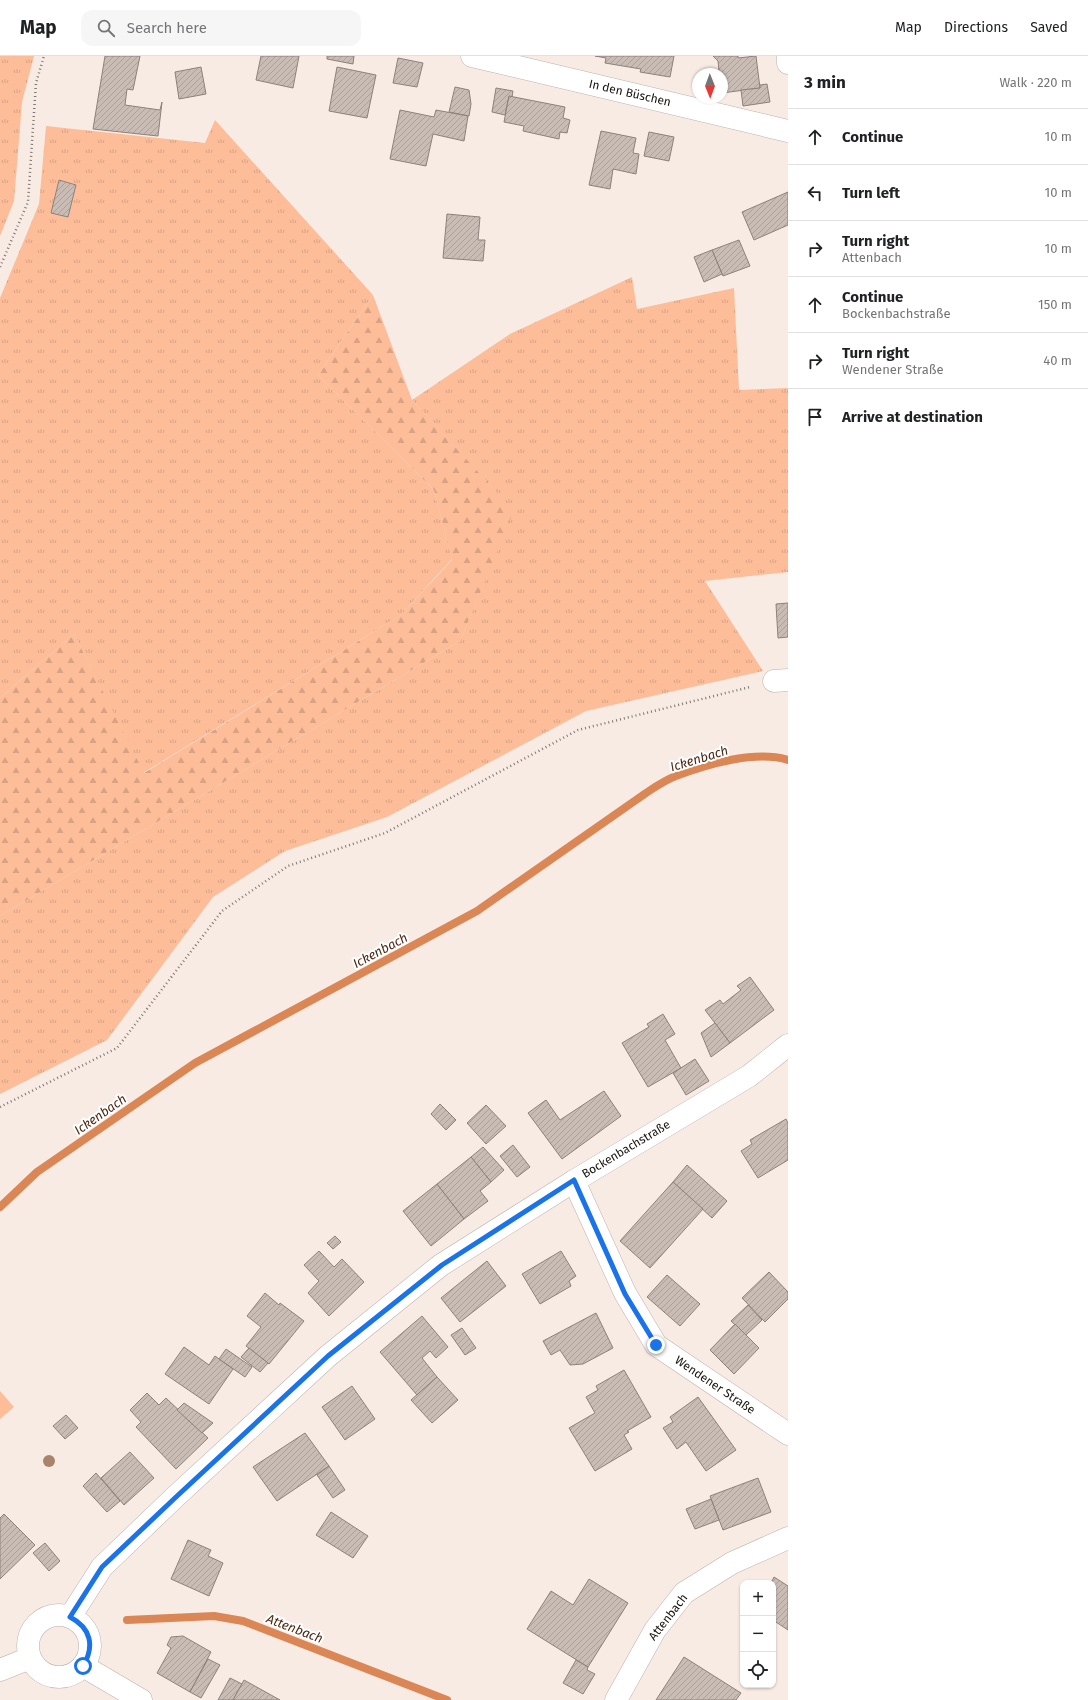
<!DOCTYPE html>
<meta charset="utf-8">
<style>
:root{--surface:#fff;--page:#f6f6f6;--text:#202124;--muted:#757577;--line:#e0e0e0}
body{margin:0;font-family:"Fira Sans",sans-serif;background:var(--page);color:var(--text)}
.controls{position:absolute;right:12px;bottom:12px;display:grid;overflow:hidden;border-radius:8px;box-shadow:0 1px 3px #0004}
.controls button{width:36px;height:36px;display:grid;place-items:center;padding:0;border:0;border-bottom:1px solid var(--line);background:var(--surface);color:var(--text);font:20px sans-serif}
.compass{position:absolute;left:692px;top:12px;width:36px;height:36px;border-radius:50%;background:var(--surface);box-shadow:0 1px 3px #0004;rotate:179deg}
.stop{position:absolute;width:12px;height:12px;margin:-9px;border:3px solid #1a73e8;border-radius:50%;background:#fff}
.stop.end{background:#1a73e8;border-color:#fff;box-shadow:0 1px 4px #0008}
.list{margin:0;padding:0;list-style:none}
h2{display:flex;justify-content:space-between;align-items:center;height:52px;margin:0;padding:0 16px;font-size:17px}
h2 small{font-size:13px;font-weight:400;color:var(--muted)}
.list li{display:grid;grid-template-columns:26px 1fr auto;gap:12px;align-items:center;box-sizing:border-box;height:56px;padding:0 16px;border-top:1px solid var(--line)}
.list b{display:block;font-size:15px;white-space:nowrap}
.list p{margin:0;font-size:13px;white-space:nowrap;color:var(--muted)}
.list em{font-size:13px;font-style:normal;color:var(--muted)}
.icon{flex:none;width:22px;height:22px;fill:none;stroke:currentColor;stroke-width:2;stroke-linecap:round;stroke-linejoin:round}
.map{position:relative;flex:none;width:788px;height:1644px;overflow:hidden}
header{display:flex;align-items:center;gap:24px;box-sizing:border-box;height:56px;padding:0 20px;background:var(--surface);border-bottom:1px solid var(--line)}
header strong{font-size:19px}
nav{display:flex;gap:22px;margin-inline-start:auto;font-size:14px}
.search{width:280px;height:36px;background:var(--page);display:flex;align-items:center;gap:10px;box-sizing:border-box;padding:0 14px;border-radius:12px;color:var(--muted);font-size:15px}
main{display:flex}
aside{flex:1;background:var(--surface)}
.map>svg:first-child{display:block}
</style>
<header>
<strong>Map</strong>
<div class="search"><svg class="icon" aria-label="search" viewBox="0 0 24 24"><circle cx="10" cy="10" r="6"/><path d="M15 15l6 6"/></svg>Search here</div>
<nav><a>Map</a><a>Directions</a><a>Saved</a></nav>
</header>
<main>
<div class="map">
<svg width="788" height="1644" viewBox="0 0 788 1644">
<defs>
<pattern id="grass-tufts" width="24" height="20" patternUnits="userSpaceOnUse"><rect width="24" height="20" fill="#fdbd99"/><path d="M3 7l-1-3M5 7V3M7 7l1-3M15 17l-1-3M17 17v-4M19 17l1-3" fill="none" stroke="#d8a283"/></pattern>
<pattern id="forest-firs" width="22" height="20" patternUnits="userSpaceOnUse"><rect width="22" height="20" fill="#fdbd99"/><path d="M5 1l3.5 6h-7zM16 11l3.5 6h-7z" fill="#d8a283"/></pattern>
<pattern id="building-hatch" width="6" height="6" patternUnits="userSpaceOnUse"><rect width="6" height="6" fill="#c8bcb5"/><path d="M-1 1l2-2M0 6l6-6M5 7l2-2" fill="none" stroke="#aba19b"/></pattern>
</defs>
<rect width="100%" height="100%" fill="#f8ebe4"/>
<g fill="url(#grass-tufts)">
<path d="M0 0H34L22 46 14 145 0 180Z"/>
<path d="M215 64 373 239 318 319 434 434 452 503 401 559 143 717 74 578 0 642V242L39 148 46 70 205 87Z"/>
<path d="M632 221 637 253 734 232 739 334 788 332V516L705 525 763 615 586 655 387 761 285 795 213 841 107 984 0 1038V860L460 585 513 455 412 344 510 278Z"/>
</g>
<path fill="url(#forest-firs)" d="M373 239 412 344 514 455 460 585 0 860V642L74 578 144 717 401 559 452 504 434 434 318 319Z"/>
<path fill="#fdbd99" d="M0 1335 14 1351 0 1363Z"/>
<g fill="none" stroke-linecap="round" stroke-linejoin="round">
<g stroke="#db8655" stroke-width="8">
<path d="M0 1151 37 1116 195 1007 477 855 646 737C655 731 665 724 676 720 707 708 756 694 788 704"/>
<path d="M127 1564 214 1560 243 1565 447 1644"/>
</g>
</g>
<g fill="url(#building-hatch)" stroke="#8d817b">
<path d="M105 0H140L133 34 127 33 125 49 160 54 162 46 158 80 93 73Z"/>
<path d="M261 0H299L293 32 256 24Z"/>
<path d="M327 0H354L353 8 327 3Z"/>
<path d="M595 0H674L670 21 640 16 641 13 605 7 606 2Z"/>
<path d="M713 0H738V2L756 0 760 32 722 37V18H705L719 15 718 5Z"/>
<path d="M398 2 423 7 417 31 393 27Z"/>
<path d="M201 11 206 38 179 43 175 16Z"/>
<path d="M337 11 376 19 367 62 329 55Z"/>
<path d="M767 28 770 46 743 50 741 34 760 32V29Z"/>
<path d="M455 31 469 34 471 48 469 60 449 56Z"/>
<path d="M496 32 513 35 512 41 509 40 505 59 492 56Z"/>
<path d="M509 40 565 51 563 62 570 64 567 77 560 76 559 83 523 75 524 70 504 66Z"/>
<path d="M400 54 434 61 436 54 468 60 464 85 433 78 426 110 390 103Z"/>
<path d="M601 75 636 82 633 97 639 98 636 118 613 113 610 133 589 129Z"/>
<path d="M649 76 674 81 669 105 644 100Z"/>
<path d="M59 124 76 129 68 161 51 157Z"/>
<path d="M788 136V169L754 184 742 156Z"/>
<path d="M447 158 480 161 478 184H485L483 205 443 202Z"/>
<path d="M739 184 750 210 723 220 712 194Z"/>
<path d="M712 194 722 218 704 226 694 201Z"/>
<path d="M788 547V581L778 582 776 548Z"/>
<path d="M750 921 774 954 730 987 705 954 720 944 723 948 741 934 737 930Z"/>
<path d="M663 958 675 978 665 984 681 1012 648 1031 622 987 649 971 647 968Z"/>
<path d="M715 967 730 987 711 1001 701 977Z"/>
<path d="M695 1003 709 1025 686 1039 673 1017Z"/>
<path d="M604 1035 621 1060 562 1103 528 1057 546 1044 560 1064Z"/>
<path d="M440 1048 456 1064 446 1074 431 1058Z"/>
<path d="M486 1049 506 1070 486 1088 467 1067Z"/>
<path d="M786 1063 788 1067V1104L758 1122 741 1095 752 1088 750 1084Z"/>
<path d="M513 1089 530 1111 517 1121 500 1100Z"/>
<path d="M483 1091 504 1114 491 1126 471 1101Z"/>
<path d="M471 1101 491 1126 480 1135 488 1145 464 1163 437 1128Z"/>
<path d="M687 1109 727 1145 712 1162 673 1126Z"/>
<path d="M673 1126 703 1153 650 1212 620 1185Z"/>
<path d="M437 1128 464 1163 431 1190 403 1155Z"/>
<path d="M335 1180 341 1186 333 1193 327 1187Z"/>
<path d="M319 1195 334 1211 342 1203 364 1226 329 1260 308 1237 319 1225 304 1209Z"/>
<path d="M561 1195 576 1220 569 1225 571 1230 540 1248 522 1218Z"/>
<path d="M487 1205 506 1230 460 1266 441 1242Z"/>
<path d="M769 1216 788 1236V1243L765 1266 742 1242Z"/>
<path d="M667 1219 700 1248 680 1270 647 1241Z"/>
<path d="M265 1237 279 1249 280 1247 304 1265 269 1308 246 1290 261 1271 247 1260Z"/>
<path d="M748 1249 762 1264 746 1279 731 1265Z"/>
<path d="M596 1257 613 1292 583 1308 570 1309 560 1294 551 1299 543 1285Z"/>
<path d="M422 1260 448 1291 436 1302 430 1295 422 1302 437 1321 417 1339 380 1296Z"/>
<path d="M735 1268 759 1292 734 1318 710 1294Z"/>
<path d="M462 1272 476 1292 465 1299 451 1279Z"/>
<path d="M184 1291 209 1309 215 1300 233 1313 209 1348 165 1318Z"/>
<path d="M249 1292 268 1307 260 1316 241 1301Z"/>
<path d="M226 1293 252 1311 245 1321 219 1303Z"/>
<path d="M624 1314 651 1361 627 1375 629 1376 624 1379 632 1393 595 1415 569 1372 595 1357 586 1341 598 1334 596 1330Z"/>
<path d="M437 1321 458 1344 432 1367 411 1344Z"/>
<path d="M352 1330 375 1363 345 1384 322 1351Z"/>
<path d="M147 1337 159 1349 166 1342 208 1382 176 1413 136 1371 141 1366 130 1354Z"/>
<path d="M698 1341 736 1394 706 1415 686 1386 677 1393 663 1372 673 1366 670 1361Z"/>
<path d="M184 1347 213 1367 202 1377 177 1354Z"/>
<path d="M66 1359 78 1372 65 1383 53 1370Z"/>
<path d="M305 1377 329 1410 277 1445 253 1411Z"/>
<path d="M130 1396 154 1422 124 1449 101 1422Z"/>
<path d="M329 1410 345 1434 333 1442 317 1419Z"/>
<path d="M96 1417 120 1445 107 1456 83 1430Z"/>
<path d="M758 1422 771 1456 723 1474 710 1440Z"/>
<path d="M711 1443 719 1464 695 1473 686 1453Z"/>
<path d="M331 1456 368 1480 353 1502 316 1479Z"/>
<path d="M4 1458 35 1489 0 1523V1462Z"/>
<path d="M188 1484 211 1494 208 1500 223 1507 209 1540 171 1523Z"/>
<path d="M45 1487 60 1505 49 1515 33 1497Z"/>
<path d="M774 1521 788 1530V1574L773 1564V1527H771Z"/>
<path d="M589 1523 628 1547 588 1611 527 1573 551 1535 573 1549Z"/>
<path d="M183 1580 211 1596 190 1636 157 1617 171 1592 167 1589 171 1581Z"/>
<path d="M684 1601 741 1637 736 1644H656Z"/>
<path d="M208 1603 220 1609 201 1642 190 1636Z"/>
<path d="M576 1604 588 1611 587 1614 595 1618 583 1638 563 1627Z"/>
<path d="M230 1622 242 1628 233 1644H218Z"/>
<path d="M244 1624 280 1644H233Z"/>
</g>
<g fill="none" stroke-linecap="round" stroke-linejoin="round">
<g stroke="#beb2ab" stroke-width="23">
<g id="minor">
<path d="M472 0 788 75"/>
<path d="M788 0V7"/>
<path d="M774 625 788 624"/>
<path d="M574 1125 625 1237 656 1289 788 1378"/>
<circle cx="59" cy="1590" r="31"/>
<path d="M70 1561 102 1511 175 1441 328 1300 441 1209 574 1125 749 1020 788 989"/>
<path d="M83 1610 141 1644"/>
<path d="M0 1614 30 1602"/>
<path d="M616 1644 655 1574 684 1537 732 1507 788 1482"/>
</g>
</g>
<g stroke="#7f7772" stroke-width="2.5" stroke-dasharray="1 3" stroke-linecap="butt">
<path d="M0 211 28 146 36 27 44 0"/>
<path d="M0 1051 117 992 222 855 288 810 385 777 578 674 750 631"/>
</g>
<use href="#minor" stroke="#fff" stroke-width="22"/>
</g>
<circle fill="#a8846c" cx="49" cy="1405" r="6"/>
<g fill="none" stroke-linecap="round" stroke-linejoin="round">
<path stroke="#1a73e8" stroke-width="5" d="M83 1610C95 1590 91 1572 70 1561L102 1511 176 1441 328 1300 442 1209 574 1124 625 1238 656 1289"/>
</g>
<g text-anchor="middle" stroke-width="4" stroke-linejoin="round" paint-order="stroke">
<g font-size="12" fill="#171310" stroke="#fff">
<text transform="translate(630 37) rotate(13)" y="4">In den Büschen</text>
<text transform="translate(626 1093) rotate(-31)" y="4">Bockenbachstraße</text>
<text transform="translate(715 1329) rotate(34)" y="4">Wendener Straße</text>
<text transform="translate(668 1561) rotate(-52)" y="4">Attenbach</text>
</g>
<g font-size="13" font-style="italic" fill="#4b2813" stroke="#fff">
<text transform="translate(699 702) rotate(-17)" y="5">Ickenbach</text>
<text transform="translate(380 894) rotate(-28)" y="5">Ickenbach</text>
<text transform="translate(100 1058) rotate(-35)" y="5">Ickenbach</text>
<text transform="translate(295 1572) rotate(21)" y="5">Attenbach</text>
</g>
</g>
</svg>
<div class="controls">
<button>+</button>
<button>−</button>
<button><svg class="icon" aria-label="locate" viewBox="0 0 24 24"><circle cx="12" cy="12" r="6"/><path d="M12 2v4M12 18v4M2 12h4M18 12h4"/></svg></button>
</div>
<svg class="compass" viewBox="-18 -18 36 36"><path d="M0-13l5 13h-10z" fill="#e53935"/><path d="M0 13l5-13h-10z" fill="#757577"/></svg>
<div class="stop" style="left:83px;top:1610px"></div>
<div class="stop end" style="left:656px;top:1289px"></div>
</div>
<aside>
<h2>3 min<small>Walk · 220 m</small></h2>
<ul class="list">
<li><svg class="icon" aria-label="ahead" viewBox="0 0 24 24"><path d="M12 20V5M6 11l6-6 6 6"/></svg><div><b>Continue</b></div><em>10 m</em></li>
<li><svg class="icon" aria-label="left" viewBox="0 0 24 24"><path d="M17 20v-9H6M10 6l-5 5 5 5"/></svg><div><b>Turn left</b></div><em>10 m</em></li>
<li><svg class="icon" aria-label="right" viewBox="0 0 24 24"><path d="M7 20v-9h11M14 6l5 5-5 5"/></svg><div><b>Turn right</b><p>Attenbach</p></div><em>10 m</em></li>
<li><svg class="icon" aria-label="ahead" viewBox="0 0 24 24"><path d="M12 20V5M6 11l6-6 6 6"/></svg><div><b>Continue</b><p>Bockenbachstraße</p></div><em>150 m</em></li>
<li><svg class="icon" aria-label="right" viewBox="0 0 24 24"><path d="M7 20v-9h11M14 6l5 5-5 5"/></svg><div><b>Turn right</b><p>Wendener Straße</p></div><em>40 m</em></li>
<li><svg class="icon" aria-label="arrive" viewBox="0 0 24 24"><path d="M6 21V4h12l-3 4 3 4H6"/></svg><div><b>Arrive at destination</b></div></li>
</ul>
</aside>
</main>
